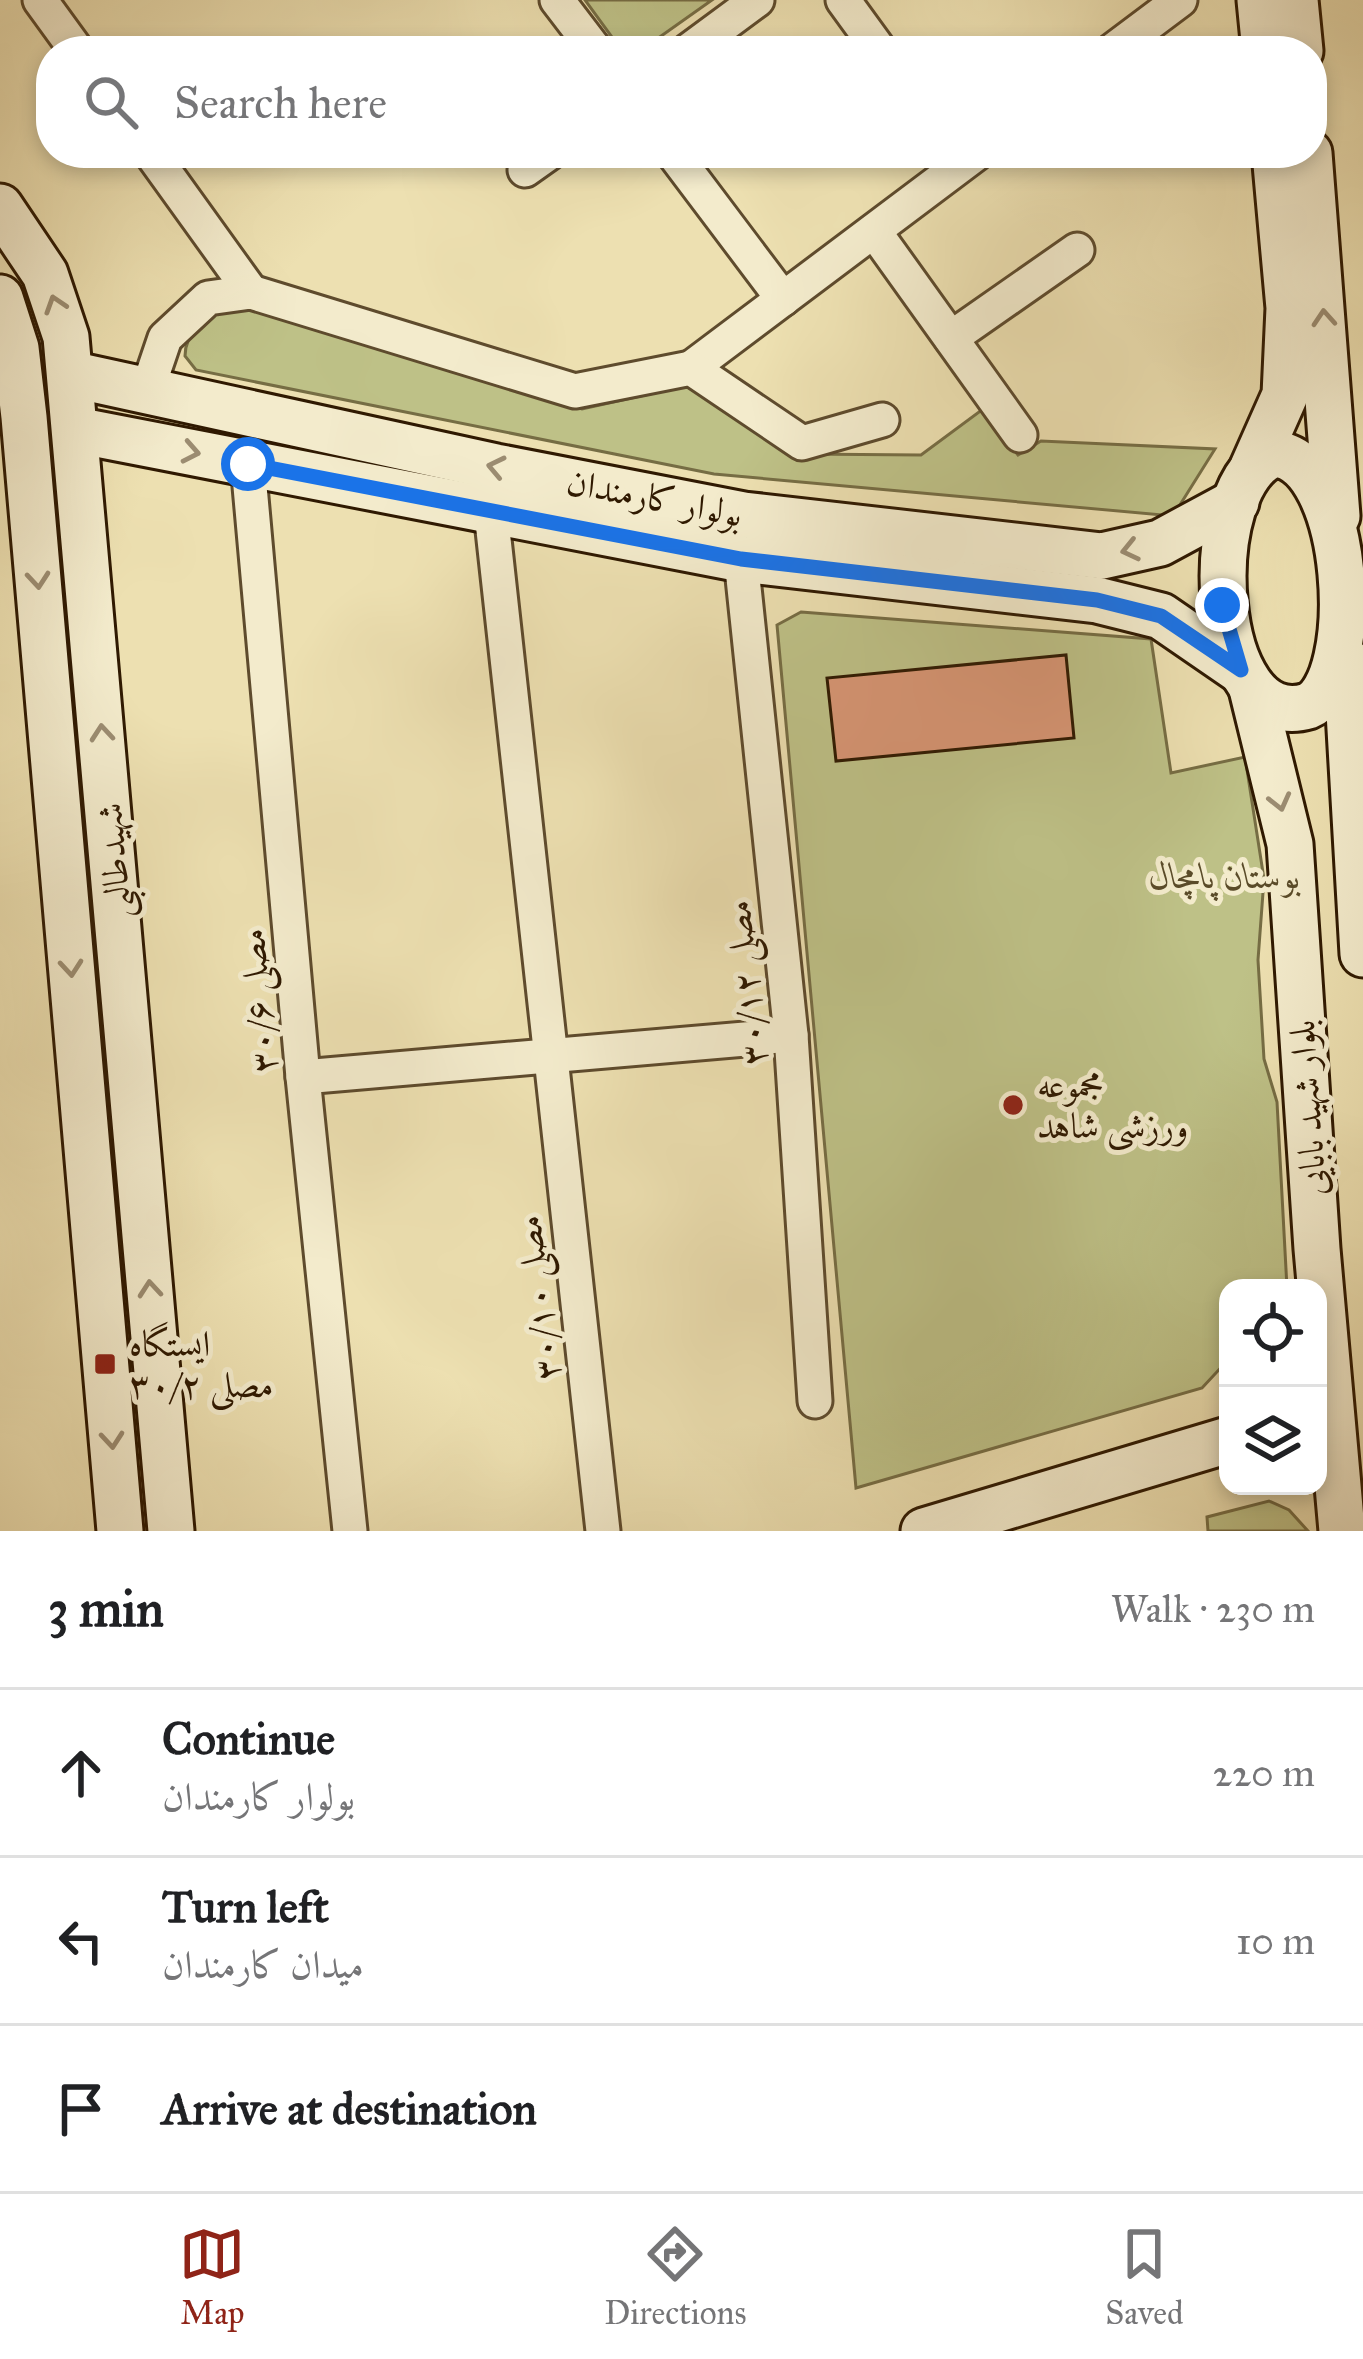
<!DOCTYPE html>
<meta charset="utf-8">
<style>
:root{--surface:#fff;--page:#f6f6f6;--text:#202124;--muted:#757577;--line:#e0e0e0;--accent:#8f2418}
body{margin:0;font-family:"IM FELL Great Primer",Amiri,serif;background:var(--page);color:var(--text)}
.controls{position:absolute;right:36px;bottom:36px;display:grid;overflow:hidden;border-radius:24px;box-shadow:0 6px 18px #0003}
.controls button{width:108px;height:108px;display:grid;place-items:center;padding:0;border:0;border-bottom:3px solid var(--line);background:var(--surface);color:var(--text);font:60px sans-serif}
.stop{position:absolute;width:36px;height:36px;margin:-27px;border:9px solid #1a73e8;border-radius:50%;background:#fff}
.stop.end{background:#1a73e8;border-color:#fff;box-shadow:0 3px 12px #0008}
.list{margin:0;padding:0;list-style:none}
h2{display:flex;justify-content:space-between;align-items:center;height:156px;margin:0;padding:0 48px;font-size:51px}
h2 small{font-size:39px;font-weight:400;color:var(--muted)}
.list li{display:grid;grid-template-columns:78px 1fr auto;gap:36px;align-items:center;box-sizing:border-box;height:168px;padding:0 48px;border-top:3px solid var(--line)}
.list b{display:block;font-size:45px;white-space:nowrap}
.list p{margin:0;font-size:39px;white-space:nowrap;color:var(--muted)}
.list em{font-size:39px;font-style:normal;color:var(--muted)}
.icon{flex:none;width:66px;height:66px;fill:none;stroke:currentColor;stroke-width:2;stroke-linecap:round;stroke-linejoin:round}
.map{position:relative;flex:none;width:1363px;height:1531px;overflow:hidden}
.search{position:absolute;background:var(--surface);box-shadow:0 6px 18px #0003;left:36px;right:36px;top:36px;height:132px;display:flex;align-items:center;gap:30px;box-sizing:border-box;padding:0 42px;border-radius:48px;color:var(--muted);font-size:45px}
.sheet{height:660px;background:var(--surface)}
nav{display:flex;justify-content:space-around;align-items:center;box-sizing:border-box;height:168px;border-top:3px solid var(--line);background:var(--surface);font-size:33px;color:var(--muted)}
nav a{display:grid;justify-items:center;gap:6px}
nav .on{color:var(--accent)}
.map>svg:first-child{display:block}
</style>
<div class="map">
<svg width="1363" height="1531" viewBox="0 0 1363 1531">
<rect width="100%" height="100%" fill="#ede0b1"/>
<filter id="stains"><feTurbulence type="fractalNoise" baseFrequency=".00167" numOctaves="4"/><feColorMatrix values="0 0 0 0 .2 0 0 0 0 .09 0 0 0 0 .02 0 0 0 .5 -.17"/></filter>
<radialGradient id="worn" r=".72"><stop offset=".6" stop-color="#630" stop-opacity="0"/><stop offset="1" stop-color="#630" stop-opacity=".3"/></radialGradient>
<g fill="#bec187" stroke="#766d44" stroke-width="3">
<path d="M585 0H712L640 51H622Z"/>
<path d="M235 306 261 307 582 409 686 386 801 454 921 455 983 409 1018 455 1041 441 1215 449 1173 516 714 474 196 370 185 356C185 328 212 314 235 306Z"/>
<path d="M801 612 1151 639 1171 773 1245 757 1264 879 1258 960 1264 1059 1277 1102 1287 1288H1228V1360L1202 1388 856 1488 777 625Z"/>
<path d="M1269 1501 1289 1510 1308 1531H1208L1207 1517Z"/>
</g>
<path fill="#d89675" stroke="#2f1901" stroke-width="3" d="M1066 655 1074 738 836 761 827 678Z"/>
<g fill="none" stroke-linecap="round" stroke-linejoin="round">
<g stroke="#5e4b2d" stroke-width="39">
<g id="street">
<path d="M40 0 77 51"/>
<path d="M557 0 596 51"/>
<path d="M843 0 880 51"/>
<path d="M688 51 757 0"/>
<path d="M1112 51 1180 0"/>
<path d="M151 153 251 292"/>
<path d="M673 153 783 299"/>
<path d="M525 170 549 153"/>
<path d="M874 231 1020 435"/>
<path d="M951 338 1077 250"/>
<path d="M691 368 977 153"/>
<path d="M147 391 165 338 208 298 251 292 575 391 691 368 802 443 882 420"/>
<path d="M248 464 303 1077 350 1531"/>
<path d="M491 512 603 1531"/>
<path d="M741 559 791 1035 815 1401"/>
<path d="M303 1077 791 1035"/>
</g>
</g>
<g stroke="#2f1901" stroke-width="51">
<g id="secondary">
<path d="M1260 0 1265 51"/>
<path d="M1295 0 1300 51"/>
<path d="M1309 153 1337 516"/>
<path d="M0 207 45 274 66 337 171 1531"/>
<path d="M0 298 16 348 24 417 120 1531"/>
<path d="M70 374 496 467 744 515 1102 556 1160 543 1236 502"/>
<path d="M76 430 741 559 1097 600 1161 616 1241 671"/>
<path d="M1274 454C1352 458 1363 683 1308 706 1208 736 1196 483 1274 454Z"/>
<path d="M1253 467 1285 395 1289 308 1275 153"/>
<path d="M1346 660 1363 954"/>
<path d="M1252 689 1290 844 1317 1249 1342 1531"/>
<path d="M924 1531 1228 1440"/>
</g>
</g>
<use href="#street" stroke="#f3ebcc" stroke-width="33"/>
<use href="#secondary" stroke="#f3ebcc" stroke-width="45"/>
</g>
<defs><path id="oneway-chevron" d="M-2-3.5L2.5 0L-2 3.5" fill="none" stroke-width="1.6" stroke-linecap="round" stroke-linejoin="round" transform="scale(3)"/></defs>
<g stroke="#9b8c71">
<use href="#oneway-chevron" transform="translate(55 304) rotate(-108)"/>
<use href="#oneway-chevron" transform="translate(1324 318) rotate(-94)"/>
<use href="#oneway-chevron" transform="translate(191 452) rotate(11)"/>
<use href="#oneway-chevron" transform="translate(496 467) rotate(-168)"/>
<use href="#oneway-chevron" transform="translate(1130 550) rotate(167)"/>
<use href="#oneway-chevron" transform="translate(38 580) rotate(85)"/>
<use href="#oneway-chevron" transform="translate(102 733) rotate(-95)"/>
<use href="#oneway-chevron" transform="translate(1280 802) rotate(76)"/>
<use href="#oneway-chevron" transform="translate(71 968) rotate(85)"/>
<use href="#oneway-chevron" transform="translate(150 1289) rotate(-95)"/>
<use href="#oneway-chevron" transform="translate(112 1440) rotate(85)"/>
</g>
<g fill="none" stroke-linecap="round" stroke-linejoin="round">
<path stroke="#1a73e8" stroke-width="15" d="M248 464 741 559 1097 600 1161 616 1241 670 1222 605"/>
</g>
<g fill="#8f2418" stroke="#f3ebcc" stroke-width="4.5">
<circle cx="1013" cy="1105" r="12"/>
<rect x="93" y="1352" width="24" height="24" rx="6"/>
</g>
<g text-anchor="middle" stroke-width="10" stroke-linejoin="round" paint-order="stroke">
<g font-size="36" fill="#2f1901" stroke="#f3ebcc">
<text transform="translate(655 497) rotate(11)" y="13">بولوار کارمندان</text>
<text transform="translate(113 861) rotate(-95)" y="13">شهیدطالبی</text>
<text transform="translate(745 983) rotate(-96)" y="13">مصلی ۳۰/۱۲</text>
<text transform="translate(257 1001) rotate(-95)" y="13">مصلی ۳۰/۶</text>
<text transform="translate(1307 1108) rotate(-94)" y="13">بلوار شهید بابایی</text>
<text transform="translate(537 1298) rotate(-97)" y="13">مصلی ۳۰/۱۰</text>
</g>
<g font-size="36" font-style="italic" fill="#5a4b29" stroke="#f3ebcc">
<text x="1225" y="888">بوستان پامچال</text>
</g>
<g font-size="36" fill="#2f1901" stroke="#f3ebcc" text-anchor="start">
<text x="1037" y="1097">مجموعه<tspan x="1037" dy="41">ورزشی شاهد</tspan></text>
<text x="129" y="1356">ایستگاه<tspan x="129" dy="41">مصلی ۳۰/۲</tspan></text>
</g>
</g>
<rect width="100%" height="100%" filter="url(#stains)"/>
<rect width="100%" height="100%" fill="url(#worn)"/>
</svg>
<div class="controls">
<button><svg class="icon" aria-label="locate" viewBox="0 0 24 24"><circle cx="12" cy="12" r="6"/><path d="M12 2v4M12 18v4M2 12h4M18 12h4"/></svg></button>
<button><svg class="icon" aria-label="layers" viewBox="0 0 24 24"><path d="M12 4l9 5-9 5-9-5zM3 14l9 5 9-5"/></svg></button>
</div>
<div class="stop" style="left:248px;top:464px"></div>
<div class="stop end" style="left:1222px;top:605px"></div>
<div class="search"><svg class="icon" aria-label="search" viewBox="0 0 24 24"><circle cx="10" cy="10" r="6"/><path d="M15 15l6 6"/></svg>Search here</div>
</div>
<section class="sheet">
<h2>3 min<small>Walk · 230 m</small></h2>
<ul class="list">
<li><svg class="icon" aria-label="ahead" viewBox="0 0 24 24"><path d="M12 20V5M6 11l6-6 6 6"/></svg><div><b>Continue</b><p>بولوار کارمندان</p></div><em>220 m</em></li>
<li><svg class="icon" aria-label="left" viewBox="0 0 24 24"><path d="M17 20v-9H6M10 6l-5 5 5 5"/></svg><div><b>Turn left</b><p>میدان کارمندان</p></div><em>10 m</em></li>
<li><svg class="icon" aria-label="arrive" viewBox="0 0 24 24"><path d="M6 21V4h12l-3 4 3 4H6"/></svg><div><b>Arrive at destination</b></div></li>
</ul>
</section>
<nav>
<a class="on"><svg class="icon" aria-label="map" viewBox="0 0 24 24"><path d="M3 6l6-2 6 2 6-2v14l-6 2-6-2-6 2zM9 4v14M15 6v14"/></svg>Map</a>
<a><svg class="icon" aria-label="directions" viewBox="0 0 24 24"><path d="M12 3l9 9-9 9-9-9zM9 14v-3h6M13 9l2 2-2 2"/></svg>Directions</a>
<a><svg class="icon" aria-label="saved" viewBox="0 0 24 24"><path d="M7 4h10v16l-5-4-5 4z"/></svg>Saved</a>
</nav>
